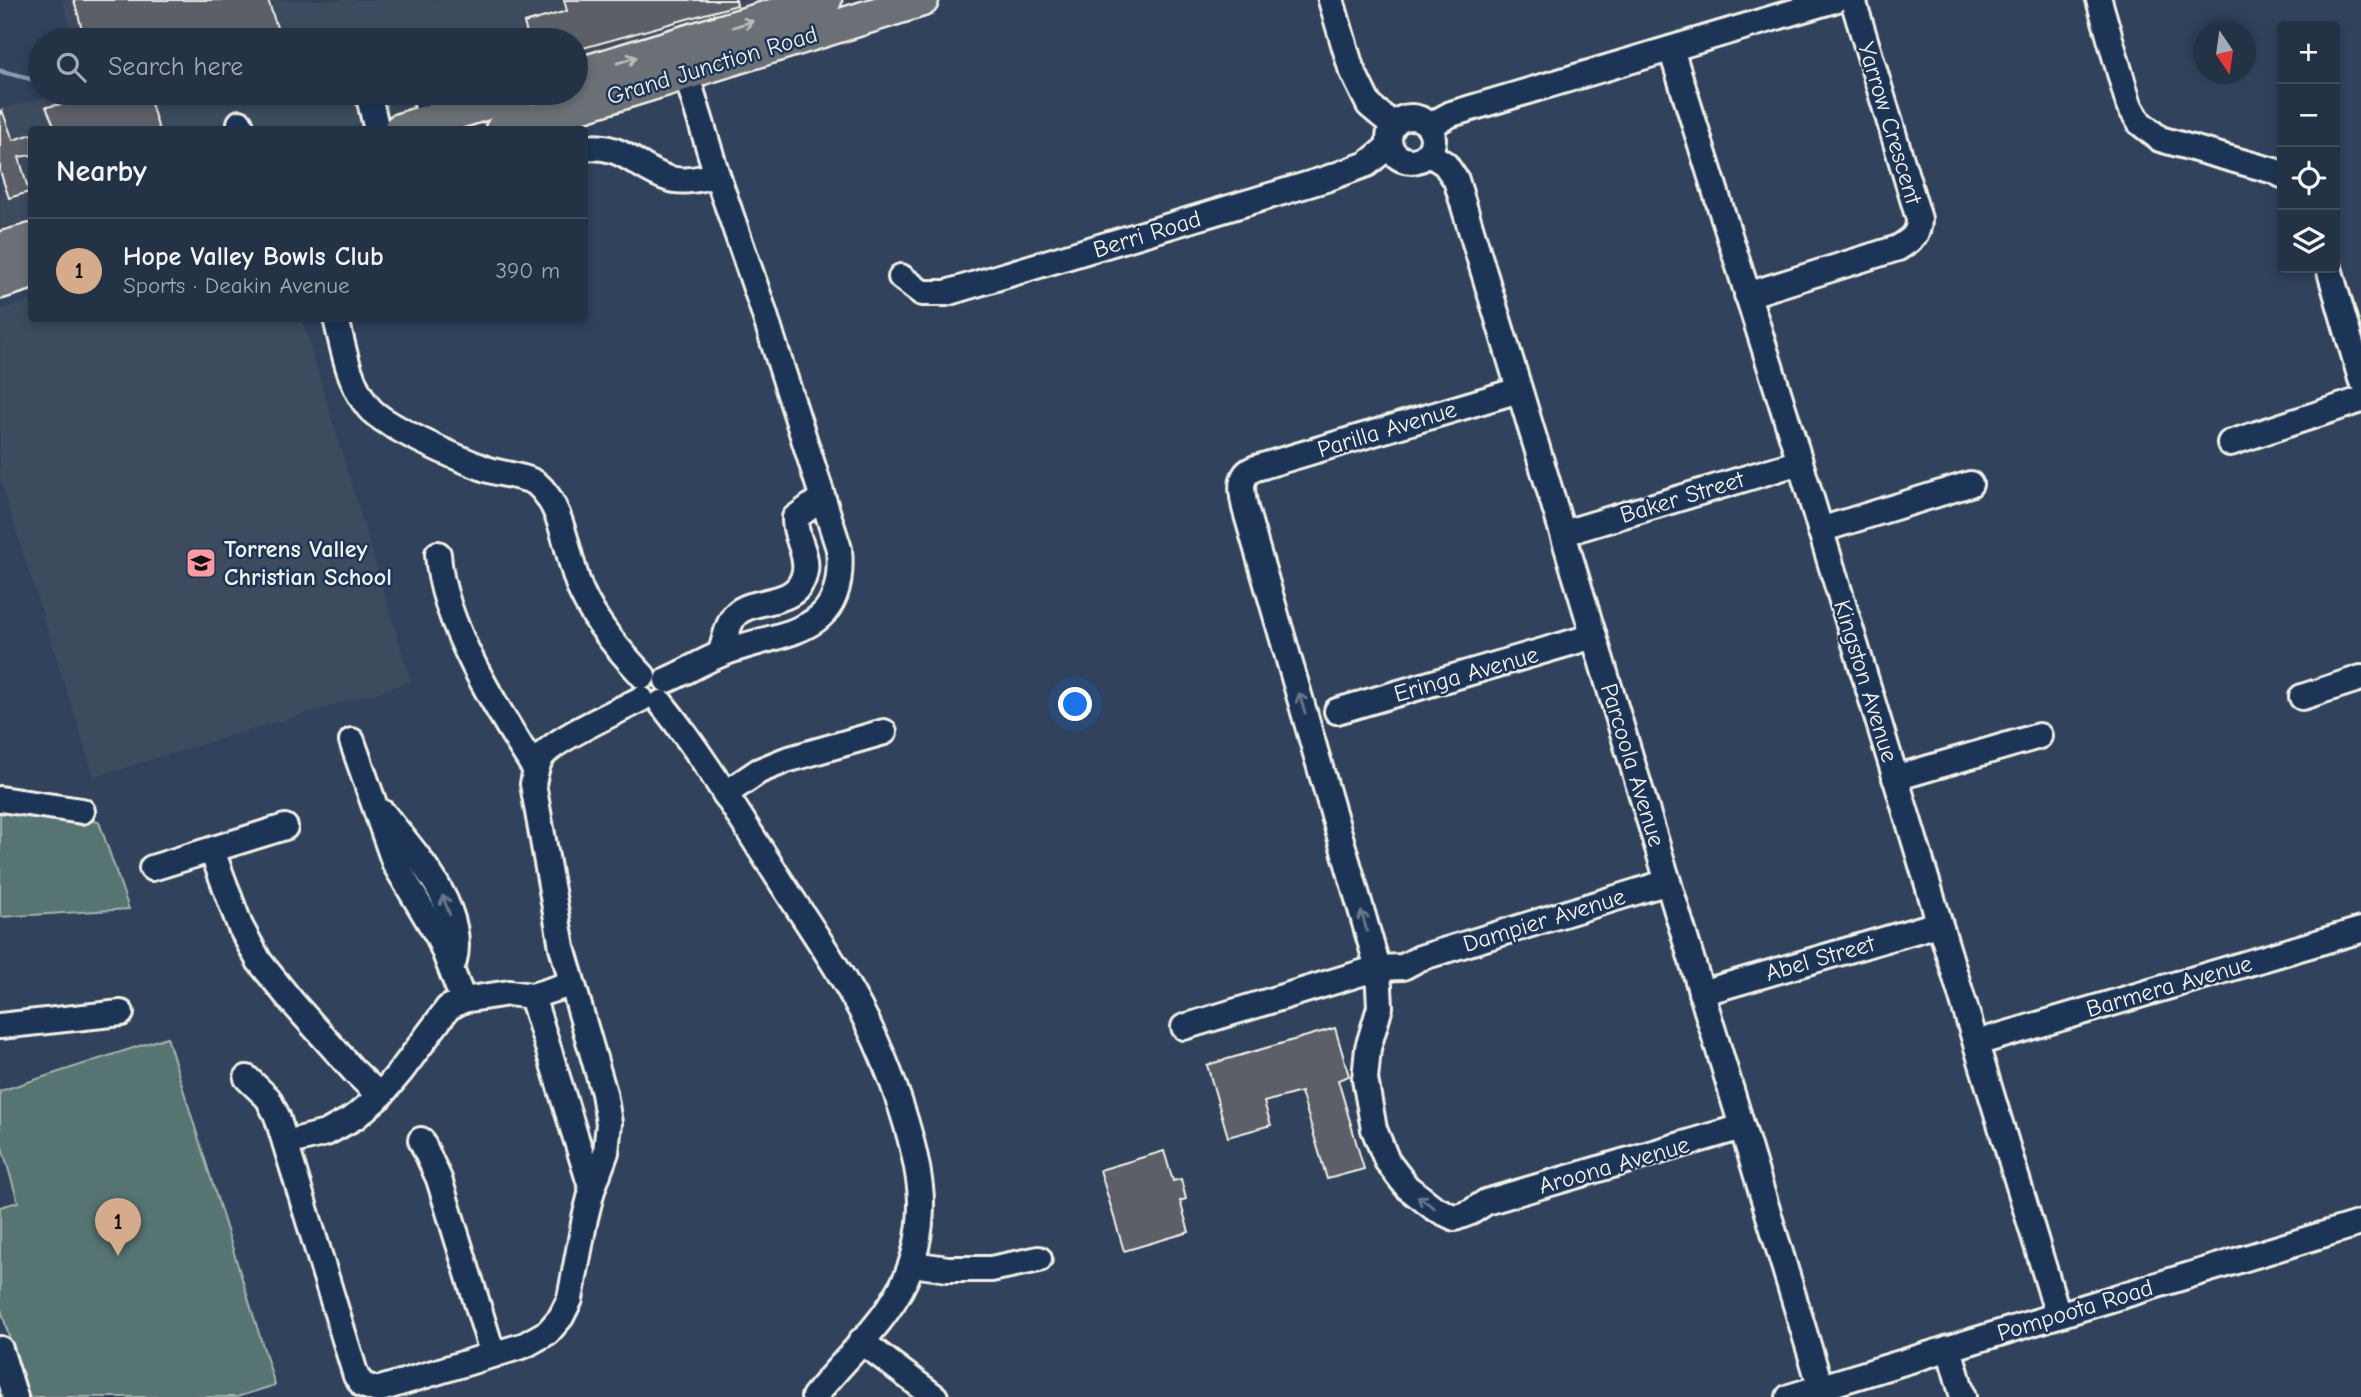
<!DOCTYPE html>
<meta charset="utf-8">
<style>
:root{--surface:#243245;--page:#2c3a4c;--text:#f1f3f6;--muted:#a3aab3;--line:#414d5e;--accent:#d6ab8b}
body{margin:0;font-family:"Comic Neue",sans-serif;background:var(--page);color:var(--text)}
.controls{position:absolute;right:21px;top:21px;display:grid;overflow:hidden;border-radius:7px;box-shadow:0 4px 10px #0003}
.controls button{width:63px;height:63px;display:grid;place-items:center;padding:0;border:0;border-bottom:2px solid var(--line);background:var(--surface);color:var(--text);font:35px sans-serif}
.compass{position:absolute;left:2193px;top:21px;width:63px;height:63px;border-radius:50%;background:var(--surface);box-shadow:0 4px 10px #0003;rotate:167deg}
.you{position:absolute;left:1076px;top:705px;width:24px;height:24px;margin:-18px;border:5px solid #fff;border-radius:50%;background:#1a73e8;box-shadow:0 0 0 10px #1a73e833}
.badge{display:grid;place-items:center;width:46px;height:46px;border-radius:50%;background:var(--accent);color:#111;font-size:23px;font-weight:700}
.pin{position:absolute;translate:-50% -58px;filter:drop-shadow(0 2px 4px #0008)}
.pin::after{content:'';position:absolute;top:37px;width:24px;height:21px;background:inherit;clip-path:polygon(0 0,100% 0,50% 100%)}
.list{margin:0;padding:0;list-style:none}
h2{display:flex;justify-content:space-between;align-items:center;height:91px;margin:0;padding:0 28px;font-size:30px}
h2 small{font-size:23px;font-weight:400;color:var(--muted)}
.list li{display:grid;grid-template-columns:46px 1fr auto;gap:21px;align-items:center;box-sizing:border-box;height:105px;padding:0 28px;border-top:2px solid var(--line)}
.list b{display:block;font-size:26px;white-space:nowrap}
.list p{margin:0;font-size:23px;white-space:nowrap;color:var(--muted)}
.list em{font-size:23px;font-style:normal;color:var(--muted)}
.icon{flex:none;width:38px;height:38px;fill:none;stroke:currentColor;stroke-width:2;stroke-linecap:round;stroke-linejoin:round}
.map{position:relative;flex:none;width:2361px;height:1397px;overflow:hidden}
.search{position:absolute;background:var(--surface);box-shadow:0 4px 10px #0003;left:28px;top:28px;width:560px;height:77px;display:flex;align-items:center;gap:18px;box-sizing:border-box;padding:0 24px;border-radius:38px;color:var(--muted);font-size:26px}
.panel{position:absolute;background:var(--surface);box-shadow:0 4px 10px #0003;left:28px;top:126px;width:560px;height:196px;border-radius:7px}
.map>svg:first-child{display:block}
</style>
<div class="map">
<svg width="2361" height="1397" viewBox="0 0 2361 1397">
<rect width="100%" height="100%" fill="#30425c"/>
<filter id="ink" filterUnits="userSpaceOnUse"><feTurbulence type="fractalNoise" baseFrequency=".0143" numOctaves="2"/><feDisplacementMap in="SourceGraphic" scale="14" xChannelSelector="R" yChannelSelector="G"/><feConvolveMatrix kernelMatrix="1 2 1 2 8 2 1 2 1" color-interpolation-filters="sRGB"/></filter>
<g filter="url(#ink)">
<g fill="#3e4b5f">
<path d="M62 0H772L576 59V40H74Z"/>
<path d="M65 93H464L342 130H32L31 220 0 228V109Z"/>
<path d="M31 300 32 318 302 319 411 682 94 777 0 480V310Z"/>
</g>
<g fill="#577472" stroke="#a6b2ad" stroke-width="2">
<path d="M0 806 99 822 129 909 0 917Z"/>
<path d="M167 1037 275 1385 237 1397H27L0 1306V1207L18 1202 0 1140V1091Z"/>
</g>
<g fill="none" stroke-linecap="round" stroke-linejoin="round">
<path stroke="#869eac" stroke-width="5" d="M0 71 40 81"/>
</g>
<g fill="#5d5f67" stroke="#f4f1e8" stroke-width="2">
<path d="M74 0H268L280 37 268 40H85Z"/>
<path d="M564 0H736L737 5 576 50V40H529L524 23 567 11Z"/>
<path d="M99 93H148L159 130H56L46 107 100 97Z"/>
<path d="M2 110 13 140 32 134V155L19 157 29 192 9 198 0 171V111Z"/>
<path d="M1335 1028 1349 1076 1338 1080 1364 1169 1327 1179 1301 1092 1264 1102 1271 1125 1228 1137 1207 1065Z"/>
<path d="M1164 1151 1173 1181 1181 1179 1186 1199 1180 1201 1189 1232 1124 1251 1100 1170Z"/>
</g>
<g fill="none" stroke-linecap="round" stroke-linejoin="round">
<g stroke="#f4f1e8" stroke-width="30">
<g id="minor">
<path d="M1331 0 1351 68 1369 105 1393 125"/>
<path d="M2099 0 2129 105 2140 123 2160 139 2274 171 2282 175"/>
<path d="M1671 49 1800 462 2058 1315"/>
<path d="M368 93 377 130"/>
<path d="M424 93 432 120"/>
<circle cx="1411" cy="139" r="22"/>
<path d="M240 123 242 130"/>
<path d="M1429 126 1451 114 1834 0"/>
<path d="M584 148C622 143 635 167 667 178 683 184 702 178 717 175"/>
<path d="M1428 153 1445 164 1456 180 1821 1388"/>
<path d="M2329 268 2361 379"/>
<path d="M901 277 922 293H946L1326 179 1367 164 1389 146"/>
<path d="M1747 295 1898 248C1911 240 1919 235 1919 219L1853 0"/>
<path d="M336 318C343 347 349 384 369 408 385 427 460 459 486 469 499 474 527 476 537 484 564 507 567 559 581 591 596 624 618 649 643 676"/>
<path d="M1519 390 1256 468C1237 474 1242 493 1245 508L1378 968 1403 967 1420 958 1668 882"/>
<path d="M2230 443 2361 400"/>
<path d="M1820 530 1970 484"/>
<path d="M1564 533 1800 462"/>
<path d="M438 554C442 623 498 711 535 769"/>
<path d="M720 654C725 642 727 623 736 614 754 596 799 609 805 571 808 553 794 536 795 518L822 498"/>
<path d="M667 680C686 672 703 661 721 654 783 629 847 639 839 549L761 303 717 175 686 73"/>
<path d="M2302 697 2361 678"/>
<path d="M661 703C702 754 736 811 771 866 803 917 839 967 866 1020 889 1066 914 1136 920 1187 923 1211 919 1242 911 1265 895 1315 846 1356 814 1397"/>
<path d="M1337 711 1594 636"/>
<path d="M352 741 395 864 439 938 463 1000"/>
<path d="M1895 778 2039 736"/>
<path d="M725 794 759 771 786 760 884 732"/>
<path d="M0 799 82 811"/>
<path d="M383 813C413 851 467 908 454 961"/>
<path d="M212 851 240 926 259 961 293 1003 354 1071 380 1096"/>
<path d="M152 868 285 827"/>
<path d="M1701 993 1938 924"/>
<path d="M532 996 592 1190"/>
<path d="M0 1026 121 1013"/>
<path d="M1184 1027 1378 968 1380 1007 1368 1048 1365 1079 1374 1129 1387 1161 1407 1187 1434 1208 1455 1218 1471 1212 1486 1202 1742 1127"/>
<path d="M1976 1043 2361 930"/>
<path d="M247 1078 268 1098 277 1116 356 1376 363 1385 377 1390 525 1345 548 1332 561 1317 570 1299 585 1218 592 1190 606 1152 609 1123 604 1093 562 947 533 784C535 775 536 766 541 758 551 740 619 711 641 699"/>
<path d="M421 1140 439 1179 493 1355"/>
<path d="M286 1143 326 1133 355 1117 380 1096 401 1071 448 1008 463 1000 509 993 532 996 571 984"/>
<path d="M912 1264 948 1269H991L1039 1259"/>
<path d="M861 1341 935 1397"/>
<path d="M1949 1348 1963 1397"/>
<path d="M0 1349 15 1397"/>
<path d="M1789 1397 2361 1223"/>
</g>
</g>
<g stroke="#f4f1e8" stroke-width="37">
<g id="major">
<path d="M576 75 825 0"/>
<path d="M400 130 519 93"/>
<path d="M502 130 922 0"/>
<path d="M0 249 32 240"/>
<path d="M0 282 32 272"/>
</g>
</g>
<use href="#minor" stroke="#1d3557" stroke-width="24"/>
<use href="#major" stroke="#6a7074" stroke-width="32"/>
</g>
<defs><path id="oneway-shaft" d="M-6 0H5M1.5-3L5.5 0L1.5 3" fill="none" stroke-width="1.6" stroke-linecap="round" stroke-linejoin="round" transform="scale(1.75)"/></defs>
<g stroke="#bdbdba">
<use href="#oneway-shaft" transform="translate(743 24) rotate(-17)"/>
<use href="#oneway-shaft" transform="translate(627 60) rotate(-17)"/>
</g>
<g stroke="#68778a">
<use href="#oneway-shaft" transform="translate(1302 703) rotate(-107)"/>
<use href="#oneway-shaft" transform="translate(446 905) rotate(-111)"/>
<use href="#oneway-shaft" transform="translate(1364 921) rotate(-106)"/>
<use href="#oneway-shaft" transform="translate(1426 1202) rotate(-145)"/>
</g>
</g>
<defs>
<g id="school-square" transform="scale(1.575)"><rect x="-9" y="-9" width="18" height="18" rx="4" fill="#ff9aa2" stroke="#1d3557"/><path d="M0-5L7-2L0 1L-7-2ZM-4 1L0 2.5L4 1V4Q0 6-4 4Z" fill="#111"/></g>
</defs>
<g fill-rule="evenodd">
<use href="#school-square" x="201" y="563"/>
</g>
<g text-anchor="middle" stroke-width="5" stroke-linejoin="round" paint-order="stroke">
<g font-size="24" fill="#f4f1e8" stroke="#1d3557">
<text transform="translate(712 65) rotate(-17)" y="8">Grand Junction Road</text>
<text transform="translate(1890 123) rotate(73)" y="8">Yarrow Crescent</text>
<text transform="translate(1147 234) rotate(-17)" y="8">Berri Road</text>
<text transform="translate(1387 429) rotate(-17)" y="8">Parilla Avenue</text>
<text transform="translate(1682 497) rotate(-17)" y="8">Baker Street</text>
<text transform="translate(1466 674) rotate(-16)" y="8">Eringa Avenue</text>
<text transform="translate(1866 681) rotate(73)" y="8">Kingston Avenue</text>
<text transform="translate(1633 765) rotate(73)" y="8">Parcoola Avenue</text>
<text transform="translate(1544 920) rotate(-17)" y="8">Dampier Avenue</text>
<text transform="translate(1820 958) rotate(-16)" y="8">Abel Street</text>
<text transform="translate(2169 986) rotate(-16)" y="8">Barmera Avenue</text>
<text transform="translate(1614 1165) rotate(-16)" y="8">Aroona Avenue</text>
<text transform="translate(2075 1310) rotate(-17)" y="8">Pompoota Road</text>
</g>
<g font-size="24" font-weight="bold" fill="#f4f1e8" stroke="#1d3557" text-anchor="start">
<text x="224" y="557">Torrens Valley<tspan x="224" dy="28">Christian School</tspan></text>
</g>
</g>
</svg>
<div class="controls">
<button>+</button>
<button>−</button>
<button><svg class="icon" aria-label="locate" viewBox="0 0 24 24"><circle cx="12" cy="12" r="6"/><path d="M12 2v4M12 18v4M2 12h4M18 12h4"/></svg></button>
<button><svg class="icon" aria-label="layers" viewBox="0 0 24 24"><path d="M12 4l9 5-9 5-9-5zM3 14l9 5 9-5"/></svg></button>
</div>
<svg class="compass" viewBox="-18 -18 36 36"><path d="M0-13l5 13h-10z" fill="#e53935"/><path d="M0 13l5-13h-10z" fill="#a3aab3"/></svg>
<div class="you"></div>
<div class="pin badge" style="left:118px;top:1256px">1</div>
<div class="search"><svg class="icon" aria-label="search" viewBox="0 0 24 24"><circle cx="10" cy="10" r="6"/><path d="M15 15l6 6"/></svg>Search here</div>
<section class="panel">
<h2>Nearby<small></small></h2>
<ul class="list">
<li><span class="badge">1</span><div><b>Hope Valley Bowls Club</b><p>Sports · Deakin Avenue</p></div><em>390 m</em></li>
</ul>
</section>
</div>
